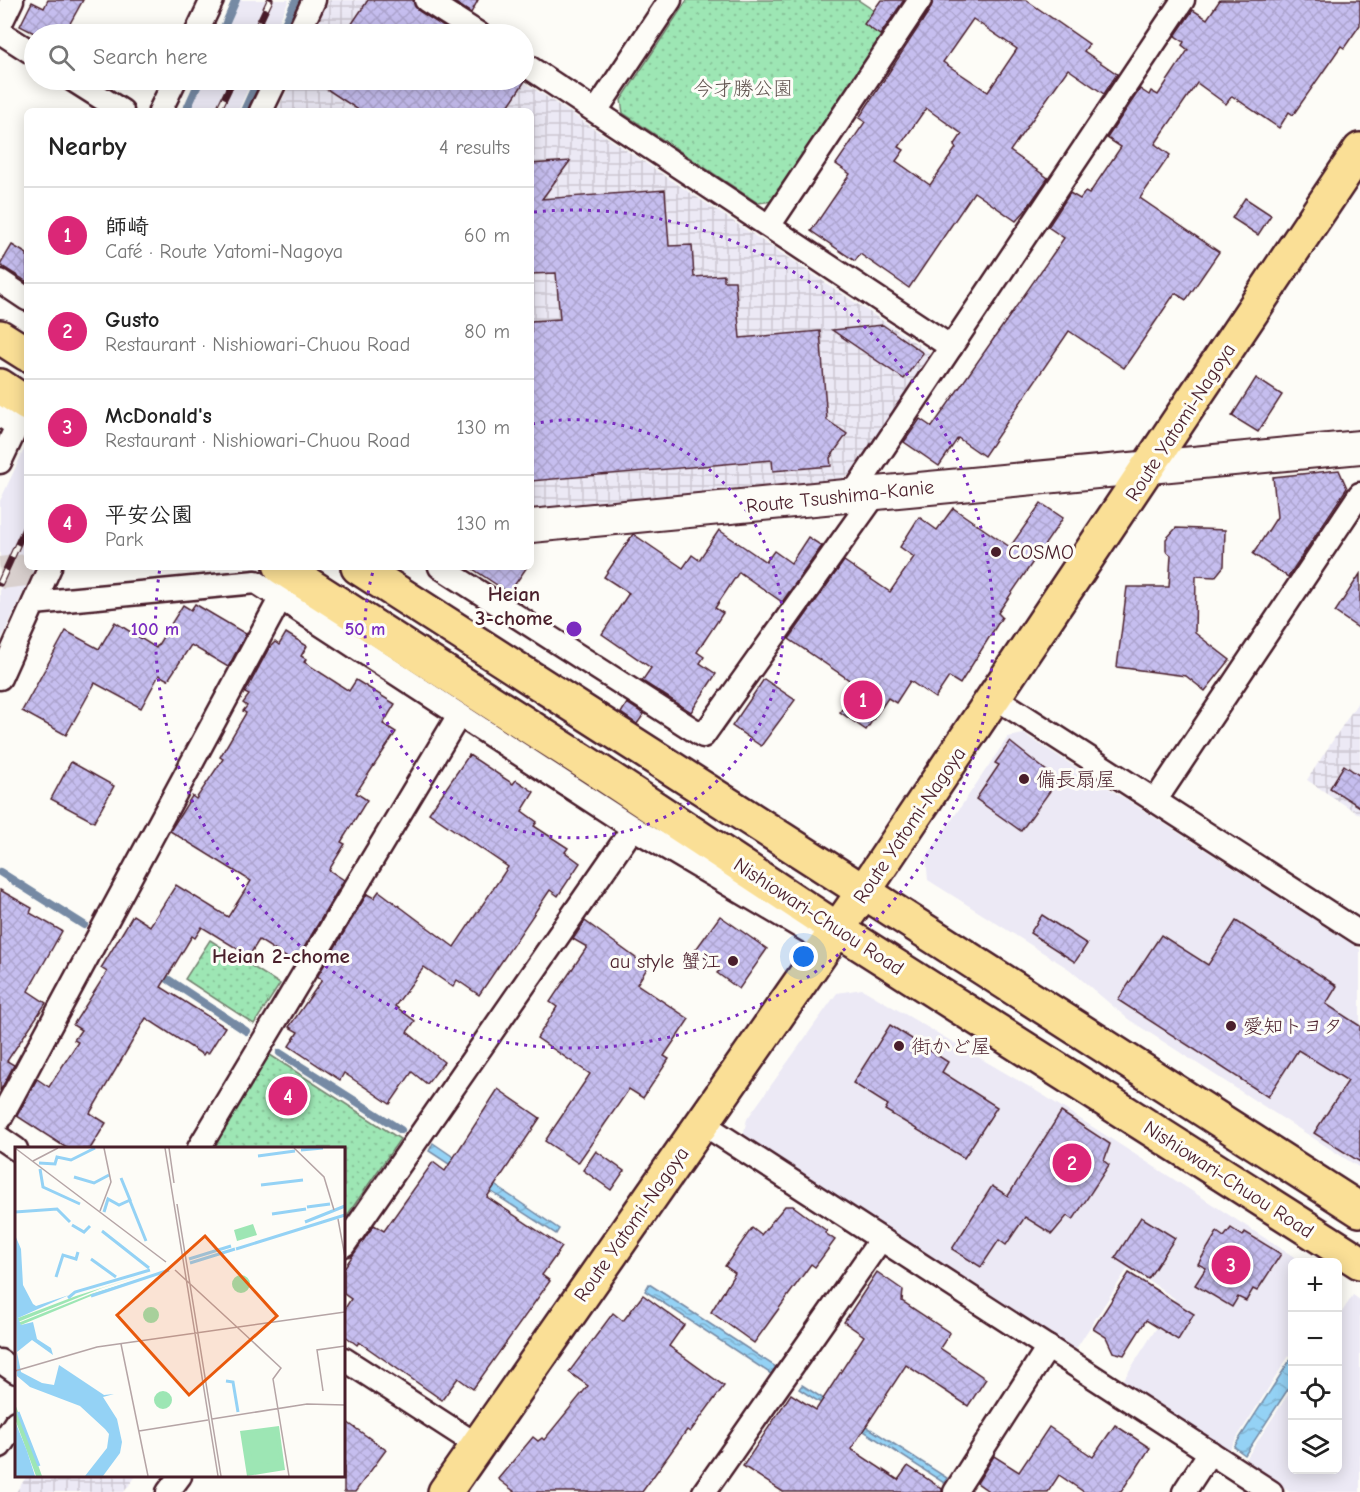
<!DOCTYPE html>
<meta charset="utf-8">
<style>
:root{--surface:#fff;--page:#f6f6f6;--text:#222;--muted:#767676;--line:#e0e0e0;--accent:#db2777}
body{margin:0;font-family:"Comic Neue","Klee One",sans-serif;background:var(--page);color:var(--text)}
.controls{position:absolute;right:18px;bottom:18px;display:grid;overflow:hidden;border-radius:9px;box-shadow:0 3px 15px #0003}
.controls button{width:54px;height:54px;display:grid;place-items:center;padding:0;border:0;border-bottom:2px solid var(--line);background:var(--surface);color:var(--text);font:30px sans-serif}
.you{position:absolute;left:804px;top:957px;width:21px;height:21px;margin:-15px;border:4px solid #fff;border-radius:50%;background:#1a73e8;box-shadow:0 0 0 9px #1a73e833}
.badge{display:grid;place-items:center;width:39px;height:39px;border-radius:50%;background:var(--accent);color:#fff;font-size:20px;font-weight:700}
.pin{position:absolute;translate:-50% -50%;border:3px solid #fff;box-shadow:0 2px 6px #0006}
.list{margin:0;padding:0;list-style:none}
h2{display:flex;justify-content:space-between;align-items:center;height:78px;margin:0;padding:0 24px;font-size:26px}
h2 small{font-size:20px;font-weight:400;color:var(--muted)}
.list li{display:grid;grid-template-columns:39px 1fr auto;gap:18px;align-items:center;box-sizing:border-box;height:96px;padding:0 24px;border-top:2px solid var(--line)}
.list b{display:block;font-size:22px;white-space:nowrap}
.list p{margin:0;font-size:20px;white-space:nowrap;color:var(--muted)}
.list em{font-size:20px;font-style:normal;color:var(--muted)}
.icon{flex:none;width:33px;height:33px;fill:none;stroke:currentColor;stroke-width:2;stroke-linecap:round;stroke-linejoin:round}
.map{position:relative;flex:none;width:1360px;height:1492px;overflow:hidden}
.search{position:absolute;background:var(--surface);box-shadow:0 3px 15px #0003;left:24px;top:24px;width:510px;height:66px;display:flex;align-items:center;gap:15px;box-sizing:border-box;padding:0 21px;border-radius:33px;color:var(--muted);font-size:22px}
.panel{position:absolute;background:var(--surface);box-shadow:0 3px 15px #0003;left:24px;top:108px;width:510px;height:462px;border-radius:9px}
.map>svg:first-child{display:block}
</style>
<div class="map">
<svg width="1360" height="1492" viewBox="0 0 1360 1492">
<defs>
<pattern id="industrial-grid" width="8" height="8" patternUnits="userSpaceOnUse" patternTransform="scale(1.5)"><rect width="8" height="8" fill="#ece9f5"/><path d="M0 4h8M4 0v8" fill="none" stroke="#ccc7d2"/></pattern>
<pattern id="grass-dots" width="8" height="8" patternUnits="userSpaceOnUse" patternTransform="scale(1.5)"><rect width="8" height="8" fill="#9de6b4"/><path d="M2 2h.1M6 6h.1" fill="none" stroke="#89c59b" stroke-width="1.8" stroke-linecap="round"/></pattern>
<pattern id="water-waves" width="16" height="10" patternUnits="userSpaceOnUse" patternTransform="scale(1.5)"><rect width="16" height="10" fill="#94d2f5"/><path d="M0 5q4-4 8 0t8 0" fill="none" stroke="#81b4d2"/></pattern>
<pattern id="building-cross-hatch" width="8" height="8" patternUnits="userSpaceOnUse" patternTransform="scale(1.5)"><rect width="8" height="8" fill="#c6beef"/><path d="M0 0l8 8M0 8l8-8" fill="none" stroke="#aca3cd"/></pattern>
</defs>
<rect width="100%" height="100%" fill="#fdfcf7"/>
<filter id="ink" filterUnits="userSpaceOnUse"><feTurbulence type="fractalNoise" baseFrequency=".0167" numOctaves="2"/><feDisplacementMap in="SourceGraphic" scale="12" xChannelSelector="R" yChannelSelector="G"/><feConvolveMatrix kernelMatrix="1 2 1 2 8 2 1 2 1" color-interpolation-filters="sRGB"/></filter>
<g filter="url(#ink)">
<g fill="#ece9f5">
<path d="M240 0H289L273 34H224Z"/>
<path d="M203 80H252L238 111H189Z"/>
<path d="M27 443V567H35L0 642V501Z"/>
<path d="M1024 734 1360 949V1168L1128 1019 1069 969 928 880 926 858 1008 737Z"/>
<path d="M862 989 1043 1095 1302 1262H1292V1351L1228 1452 1122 1382 1175 1299 1157 1286 1128 1268 1074 1352 743 1136 747 1119 837 993Z"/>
<path d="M1353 1295 1360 1300V1492H1290L1244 1462 1292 1388V1470H1338V1318Z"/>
</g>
<g fill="url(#industrial-grid)">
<path d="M329 0H402L454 34H313Z"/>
<path d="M292 80H521L928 351 930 361 857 472 828 484 531 508V111H277Z"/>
<path d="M1360 699V815L1307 780Z"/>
<path d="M27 1476H136L124 1492H16Z"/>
</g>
<g fill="url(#grass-dots)" stroke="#748270" stroke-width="1.5">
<path d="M687 0H858L891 22 773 201 758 203 623 113 621 100Z"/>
<path d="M210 940 280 984 254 1024 185 979Z"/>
<path d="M267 1053 400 1139 344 1220V1148H210Z"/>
</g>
<g fill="url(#water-waves)" stroke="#768aa4" stroke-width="1.5">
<path d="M433 1143 559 1229 556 1234 429 1151Z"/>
<path d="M649 1284 776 1367 771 1374 645 1291Z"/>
<path d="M1292 1357V1383L1245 1455 1234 1447Z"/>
<path d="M802 1385 947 1478 944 1483 799 1389Z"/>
</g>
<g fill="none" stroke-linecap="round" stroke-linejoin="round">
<g stroke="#768aa4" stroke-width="8">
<path d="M221 34 236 0"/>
<path d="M280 34 296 0"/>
<path d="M186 111 200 80"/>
<path d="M244 111 258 80"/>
<path d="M0 872 84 925"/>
<path d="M157 972 246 1031"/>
<path d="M280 1053 401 1130"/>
</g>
</g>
<g fill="url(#building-cross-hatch)" stroke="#4a1f2b" stroke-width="1.5" fill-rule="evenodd">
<path d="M48 0H83L64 34H36L20 26 32 2 44 8Z"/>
<path d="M368 0H413L419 11 455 34H345Z"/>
<path d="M451 0H478L471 13Z"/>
<path d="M881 0H904L880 35 864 24Z"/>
<path d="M933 0H1026L1089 44 1084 51 1117 74 1104 94 1068 69 1010 151 1048 178 1025 211 1016 221 974 192 909 288 860 254 855 261 811 231 850 174 836 164 865 122 859 118 931 8ZM973 19 1017 49 988 92 943 62ZM926 108 962 134 954 146 956 148 930 185 896 161 904 150 899 147Z"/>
<path d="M1220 0H1360V25L1344 48 1341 46 1293 115 1289 112 1279 128 1232 96 1226 104 1197 83 1155 144 1170 155 1140 198 1219 252 1186 300 1175 293 1124 368 1069 331 984 456 958 438 939 466 904 442 920 419 932 427 1064 238 1048 227 1070 193 1080 199 1085 192 1089 194 1121 147 1107 138 1140 89 1149 95 1151 91 1158 95 1188 50 1182 45 1184 42 1175 36 1193 10 1207 19Z"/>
<path d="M313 80H523L525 81 505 111H360Z"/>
<path d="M570 161 542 199 665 190 669 246 692 245 694 277 724 275V281H735L740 338 820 331 827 420 847 434 830 458 831 466 773 471 772 460 531 481V321L560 319 556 273 531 274V164Z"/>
<path d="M1245 198 1271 215 1258 235 1232 218Z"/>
<path d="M12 245 27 254V282L0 265Z"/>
<path d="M883 325 923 353 904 379 832 330Z"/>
<path d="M1256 378 1282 395 1258 432 1232 416Z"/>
<path d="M1339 470 1347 488 1288 577 1253 554 1277 517 1273 477Z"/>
<path d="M1041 503 1063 518 998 613 1002 617 960 684 949 677 935 698 910 681 896 703 888 698 866 730 840 712 858 686 789 639 844 561 890 592 914 557 900 547 919 517 937 530 953 508 1010 547Z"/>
<path d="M1176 528 1225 530 1224 566 1215 577 1196 576 1195 633 1230 660 1205 691 1186 676 1117 667 1127 587H1169L1171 555 1166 551V539Z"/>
<path d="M719 530 766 562 774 551 791 563 808 537 822 546 782 602 739 572 715 608 723 613 697 652 704 657 700 663 716 674 691 712 642 681 651 668 602 634 629 593 604 577 633 534 683 568 692 555 699 560Z"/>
<path d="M470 567H527L509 593Z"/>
<path d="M1360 574V629L1335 612Z"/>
<path d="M195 604 246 634 228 667 191 645 168 680 159 675 141 708 95 683 66 735 22 711 66 631 99 649 115 622 156 648 183 605 191 610Z"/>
<path d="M286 633 307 646 301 656 306 659 304 662 349 691 356 680 395 704 383 724 396 732 356 793 367 800 341 842 345 844 329 870 344 880 295 963 259 940 249 956 202 927 195 938 192 936 161 987 225 1027 208 1054 205 1052 203 1055 146 1018 90 1113 106 1123 90 1149H68L17 1116 37 1079 49 1087 78 1042 74 1040 81 1030 73 1025 107 972 101 968 133 915 150 926 176 885 228 917 251 881 170 831 192 796 196 799 223 759 220 757 246 713 243 711 247 706 243 703 249 695 245 693 251 682 269 648 275 642 279 645Z"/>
<path d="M764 679 795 700 761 746 732 726Z"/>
<path d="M627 703 644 714 637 724 621 713Z"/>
<path d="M1010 742 1058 780 1021 831 976 799 999 765 995 763Z"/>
<path d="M469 755 513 784 516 780 534 792 522 811 537 822 534 826 568 848 565 852 580 863 558 896 550 890 479 995 457 980 453 987 424 967 395 1006 415 1021 407 1032 444 1062 427 1084 412 1072 390 1104 344 1073 340 1080 289 1046 298 1032 289 1027 322 980 317 977 367 894 374 898 379 891 454 947 508 867 429 813Z"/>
<path d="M71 762 114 786 94 822 51 799Z"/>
<path d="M1344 765 1360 776V807L1330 788Z"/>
<path d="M0 890 32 908 30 913 62 931 28 991 46 1003 7 1061 14 1065 0 1091Z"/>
<path d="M1042 915 1087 944 1075 962 1030 933Z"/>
<path d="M720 916 767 949 739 989 717 973 720 970 694 952Z"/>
<path d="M585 921 648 967 637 984 689 1019 664 1056 669 1059 643 1098 629 1089 578 1163 545 1141 590 1074 537 1038 557 1007 550 1002 587 947 573 939Z"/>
<path d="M1236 921 1337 986 1326 1004 1360 1026V1162L1314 1133 1348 1081 1298 1050 1268 1097 1118 1000 1161 935 1208 965Z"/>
<path d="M890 1025 948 1062 942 1072 997 1107 964 1158 885 1110 888 1105 853 1083Z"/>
<path d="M498 1089 540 1118 487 1197 562 1247 542 1275 550 1281 473 1389 458 1378 442 1400 359 1342 357 1345 344 1335V1310L351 1299 344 1294V1268L374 1225 384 1231 433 1162 445 1171Z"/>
<path d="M1061 1112 1110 1144 1104 1161 1109 1165 1073 1220 1067 1216 1052 1234 1025 1217 1006 1245 999 1240 981 1267 952 1249 992 1186 1008 1196Z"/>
<path d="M596 1151 624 1171 611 1190 583 1170Z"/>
<path d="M785 1206H793L827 1231 825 1233 835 1240 815 1267 811 1264 754 1343 711 1312 735 1273 725 1266 752 1228 761 1235Z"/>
<path d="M1141 1217 1175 1238 1148 1279 1115 1258Z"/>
<path d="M1231 1228 1243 1236 1245 1232 1281 1254 1257 1291 1253 1289 1246 1301 1238 1297 1232 1307 1195 1285 1206 1268 1198 1264 1217 1232 1224 1237Z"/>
<path d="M877 1272 903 1290 902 1301 950 1333 940 1348 986 1379 968 1406 906 1365 851 1449 898 1480 908 1466 942 1489V1492H783L743 1466 791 1394 816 1410 864 1336 844 1322Z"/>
<path d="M1129 1273 1194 1314 1178 1340 1146 1320 1124 1355 1113 1352 1106 1337 1093 1329Z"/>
<path d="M643 1295 684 1325 669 1346 724 1386 690 1432 687 1430 642 1492H515L498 1479 533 1437 538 1441 542 1438 544 1440 588 1386 569 1372 613 1313 623 1321Z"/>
<path d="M344 1420 386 1450 355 1492H344Z"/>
<path d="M1115 1425 1150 1448 1121 1492H1084L1059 1475 1048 1492H990L977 1483 994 1456 1019 1472 1049 1427 1093 1457Z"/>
</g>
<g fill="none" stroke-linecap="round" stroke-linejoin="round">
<path stroke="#d9d0ce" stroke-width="32" stroke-dasharray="32 16" stroke-linecap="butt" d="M0 573 53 567"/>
<g stroke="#4a1f2b" stroke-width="27">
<g id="street">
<path d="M426 0 479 34"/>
<path d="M0 25 12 0"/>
<path d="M0 32 34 54"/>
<path d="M196 34 212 0"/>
<path d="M298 34 314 0"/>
<path d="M524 64 951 347"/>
<path d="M73 80 122 111"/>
<path d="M160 111 175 80"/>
<path d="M261 111 276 80"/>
<path d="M596 111 670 0"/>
<path d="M769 226 920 0"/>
<path d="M0 281 27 299"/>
<path d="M0 415 17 426 0 462"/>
<path d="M852 495 1183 0"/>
<path d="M440 567 703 736 877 492"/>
<path d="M34 603 256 582 633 828 828 943"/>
<path d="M0 678 50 567"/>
<path d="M996 698 1360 933"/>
<path d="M1155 801 1360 494"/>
<path d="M0 1119 280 599"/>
<path d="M702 1123 1271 1492"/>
<path d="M0 1138 16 1149"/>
<path d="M199 1148 459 715"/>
<path d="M344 1245 633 828"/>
<path d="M344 1359 477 1445"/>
<path d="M0 1361 16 1372"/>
<path d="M0 1446 16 1422"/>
<path d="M168 1492 180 1476"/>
<path d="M704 1492 881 1239"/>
<path d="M955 1492 1048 1347"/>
<path d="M1184 1492 1210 1452"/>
</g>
</g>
<g stroke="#4a1f2b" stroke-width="36">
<path id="secondary" d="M531 526 1360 447"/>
</g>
<g stroke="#4a1f2b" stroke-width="38">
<g id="primary">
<path d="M0 337 27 354"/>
<path d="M0 386 27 404"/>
<path d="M281 567 600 772 837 929 1360 1262"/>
<path d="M358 567 1360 1210"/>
<path d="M445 1492 864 891 1360 150"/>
</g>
</g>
<use href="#street" stroke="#fdfcf7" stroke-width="22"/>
<use href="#secondary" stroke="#fdfcf7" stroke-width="32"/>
<use href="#primary" stroke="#fadf96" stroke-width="33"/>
<g stroke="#4a1f2b" stroke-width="7">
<g id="rail">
<path d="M254 34 270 0"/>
<path d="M218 111 233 80"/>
<path d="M0 583 27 524"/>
</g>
</g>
<use href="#rail" stroke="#fdfcf7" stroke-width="4.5" stroke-dasharray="14" stroke-linecap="butt"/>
</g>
</g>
<g fill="none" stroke="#7b2cbf" stroke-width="3" stroke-dasharray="3 6">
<path d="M532 424A209 209 0 1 1 374 568"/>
<path d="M534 212A419 419 0 1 1 160 567"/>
</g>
<g fill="#4a1f2b" stroke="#fdfcf7" stroke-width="2">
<circle cx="996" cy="552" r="6"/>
<circle cx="1024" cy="779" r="6"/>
<circle cx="733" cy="961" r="6"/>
<circle cx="1231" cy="1026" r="6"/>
<circle cx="899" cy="1046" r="6"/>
</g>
<g text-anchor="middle" stroke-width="6" stroke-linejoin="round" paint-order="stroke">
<g font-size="20" fill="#5f514d" stroke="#fdfcf7">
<text x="743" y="95">今才勝公園</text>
</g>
<g font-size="20" fill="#4a1f2b" stroke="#fdfcf7">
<text transform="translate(1180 422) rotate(-57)" y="7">Route Yatomi-Nagoya</text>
<text transform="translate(840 496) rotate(-6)" y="7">Route Tsushima-Kanie</text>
<text transform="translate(909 825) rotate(-56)" y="7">Route Yatomi-Nagoya</text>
<text transform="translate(819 916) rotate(33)" y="7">Nishiowari-Chuou Road</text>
<text transform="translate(1229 1179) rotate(33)" y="7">Nishiowari-Chuou Road</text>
<text transform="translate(631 1224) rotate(-55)" y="7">Route Yatomi-Nagoya</text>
</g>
<g font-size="20" fill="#4a1f2b" stroke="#fdfcf7" text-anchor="start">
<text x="1008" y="559">COSMO</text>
<text x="1036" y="786">備長扇屋</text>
<text x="721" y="968" text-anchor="end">au style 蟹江</text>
<text x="1243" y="1033">愛知トヨタ</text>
<text x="911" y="1053">街かど屋</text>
</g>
<g font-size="21" font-weight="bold" fill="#4a1f2b" stroke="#fdfcf7">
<text x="514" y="601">Heian<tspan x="514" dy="24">3-chome</tspan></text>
<text x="281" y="963">Heian 2-chome</text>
</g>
</g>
<g transform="translate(15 1147)">
<rect width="330" height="330" fill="#fdfcf7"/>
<path d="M238 77 242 88 222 94 219 83ZM154 123 76 149 6 178 3 176 76 147ZM137 125 87 141 3 175V171L61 149ZM217 137a9 9 0 1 1 18 0a9 9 0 1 1-18 0ZM128 168a8 8 0 1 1 16 0a8 8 0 1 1-16 0ZM139 253a9 9 0 1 1 18 0a9 9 0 1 1-18 0ZM0 257 12 287 27 329H21L0 272ZM264 279 270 323 232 329 225 284Z" fill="#9de6b4"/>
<path d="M260 282 265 312 252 317 238 313 229 287Z" fill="#9de6b4"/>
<path d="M0 88 6 102 8 138 18 157 21 159 54 148 3 171 6 178 18 175 22 192 36 201 38 208 17 193 2 205 6 225 27 236 39 238 44 218 89 248 99 247 88 250 102 272 107 295 105 306 88 329H70L92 301 94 287 90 282 65 259 15 240 2 229ZM0 274 12 304 20 329H0Z" fill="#94d2f5"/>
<path fill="none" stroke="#94d2f5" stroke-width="3" d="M286 3 308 1M243 9 280 4M24 16 40 17 42 10 56 13 80 1M25 22 28 40 65 57M59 30 79 36 94 28M246 38 288 33M115 54 131 94M292 60 315 57M0 65 42 62 55 75M89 65 93 52 104 58 115 53 106 31M257 67 291 62M290 75 330 59M57 78 69 85 75 79M87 84 134 121M221 102 330 68M76 112 101 130M174 112 216 99M175 116 220 102M41 130 48 108 61 112 63 105M76 149 154 123M53 151 60 145 135 123M211 234 218 235 223 265M3 265 24 319"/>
<path fill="none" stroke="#b5a4a5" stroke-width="1.5" d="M0 1 151 115M150 1 203 329M154 1 159 36M279 1 309 30 319 63M18 14 43 1M162 57 206 329M85 64 96 35 89 1M323 72 330 110M160 123 223 181M223 181 266 221 258 232 274 329M106 197 133 329M0 224 82 200 330 165M308 244 302 203 330 199M197 272 292 257 330 258M124 284 193 273"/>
<path fill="#e8590c" fill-opacity="0.15" stroke="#e8590c" stroke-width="3" d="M190 89 262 169 174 248 102 168Z"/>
<rect width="330" height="330" fill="none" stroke="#4a1f2b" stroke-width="3"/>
</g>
<circle cx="574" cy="629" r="9" fill="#7b2cbf" stroke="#fdfcf7" stroke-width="3"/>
<g font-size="18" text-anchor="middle" font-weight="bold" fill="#7b2cbf" stroke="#fdfcf7" stroke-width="6" stroke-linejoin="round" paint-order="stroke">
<text x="365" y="635">50 m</text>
<text x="155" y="635">100 m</text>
</g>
</svg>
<div class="controls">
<button>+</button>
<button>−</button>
<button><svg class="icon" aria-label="locate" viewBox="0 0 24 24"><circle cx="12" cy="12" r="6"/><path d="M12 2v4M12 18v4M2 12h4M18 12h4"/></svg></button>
<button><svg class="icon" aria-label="layers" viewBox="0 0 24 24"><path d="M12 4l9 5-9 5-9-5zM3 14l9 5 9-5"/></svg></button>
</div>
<div class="you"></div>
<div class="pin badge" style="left:863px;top:700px">1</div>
<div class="pin badge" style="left:1072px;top:1163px">2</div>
<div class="pin badge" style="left:1231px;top:1265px">3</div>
<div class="pin badge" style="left:288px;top:1096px">4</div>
<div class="search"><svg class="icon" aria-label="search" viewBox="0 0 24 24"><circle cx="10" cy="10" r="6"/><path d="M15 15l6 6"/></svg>Search here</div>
<section class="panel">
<h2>Nearby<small>4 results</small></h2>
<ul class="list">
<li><span class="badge">1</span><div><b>師崎</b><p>Café · Route Yatomi-Nagoya</p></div><em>60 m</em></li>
<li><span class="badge">2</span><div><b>Gusto</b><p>Restaurant · Nishiowari-Chuou Road</p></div><em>80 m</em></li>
<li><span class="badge">3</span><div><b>McDonald's</b><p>Restaurant · Nishiowari-Chuou Road</p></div><em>130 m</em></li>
<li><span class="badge">4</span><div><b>平安公園</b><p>Park</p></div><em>130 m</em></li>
</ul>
</section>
</div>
